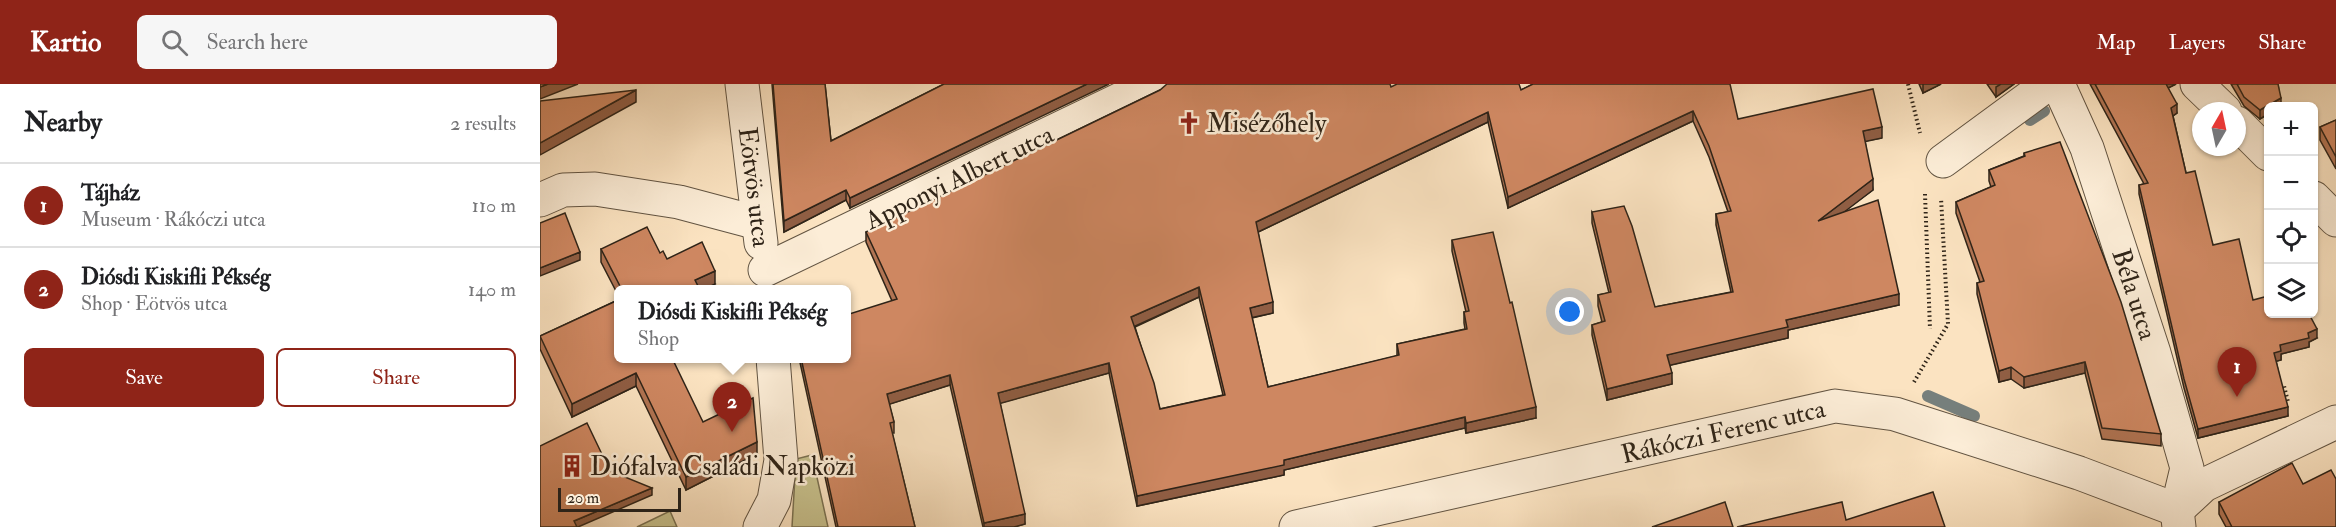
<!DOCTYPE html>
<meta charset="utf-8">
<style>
:root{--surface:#fff;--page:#f6f6f6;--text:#202124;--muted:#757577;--line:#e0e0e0;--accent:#8f2418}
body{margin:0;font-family:"IM FELL Double Pica",serif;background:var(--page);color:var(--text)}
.controls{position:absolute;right:18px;top:18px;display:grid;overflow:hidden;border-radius:9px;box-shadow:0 2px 4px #0004}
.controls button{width:54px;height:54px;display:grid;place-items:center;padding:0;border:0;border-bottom:2px solid var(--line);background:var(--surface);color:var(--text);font:30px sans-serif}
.compass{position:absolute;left:1652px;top:18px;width:54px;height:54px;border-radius:50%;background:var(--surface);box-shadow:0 2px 4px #0004;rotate:9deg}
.scale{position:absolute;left:18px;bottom:15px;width:123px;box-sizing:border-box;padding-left:6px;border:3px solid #2f2418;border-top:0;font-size:16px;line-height:21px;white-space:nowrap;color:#2f2418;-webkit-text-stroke:4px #fcedd7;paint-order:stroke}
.you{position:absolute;left:1030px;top:228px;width:21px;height:21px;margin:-15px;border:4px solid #fff;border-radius:50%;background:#1a73e8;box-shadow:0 0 0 9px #1a73e833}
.badge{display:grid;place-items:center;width:39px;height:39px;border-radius:50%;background:var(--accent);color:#fff;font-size:20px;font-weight:700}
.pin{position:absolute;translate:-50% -50px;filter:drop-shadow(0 2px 3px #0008)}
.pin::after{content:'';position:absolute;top:32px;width:21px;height:18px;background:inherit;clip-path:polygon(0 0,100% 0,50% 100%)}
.popup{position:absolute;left:74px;top:201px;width:237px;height:78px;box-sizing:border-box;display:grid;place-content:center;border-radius:9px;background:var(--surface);filter:drop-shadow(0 2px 4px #0005);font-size:20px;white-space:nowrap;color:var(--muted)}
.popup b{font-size:22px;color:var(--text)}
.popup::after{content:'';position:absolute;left:50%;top:100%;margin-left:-12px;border:12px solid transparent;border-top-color:var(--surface)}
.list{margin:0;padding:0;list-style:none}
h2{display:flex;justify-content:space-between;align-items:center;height:78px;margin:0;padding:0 24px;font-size:26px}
h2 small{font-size:20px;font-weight:400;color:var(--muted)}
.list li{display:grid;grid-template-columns:39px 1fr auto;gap:18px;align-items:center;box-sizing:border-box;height:84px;padding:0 24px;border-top:2px solid var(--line)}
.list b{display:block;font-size:22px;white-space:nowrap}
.list p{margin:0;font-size:20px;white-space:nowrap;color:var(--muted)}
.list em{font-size:20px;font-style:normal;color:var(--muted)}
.actions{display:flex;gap:12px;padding:18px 24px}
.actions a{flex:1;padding:14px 0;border:2px solid var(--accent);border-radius:9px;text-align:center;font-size:21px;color:var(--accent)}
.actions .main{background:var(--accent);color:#fff}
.icon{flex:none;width:33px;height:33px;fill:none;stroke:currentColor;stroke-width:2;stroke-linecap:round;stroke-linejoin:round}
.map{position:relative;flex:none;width:1796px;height:443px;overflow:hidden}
header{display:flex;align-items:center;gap:36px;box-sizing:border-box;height:84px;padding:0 30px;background:var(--accent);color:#fff}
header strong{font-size:28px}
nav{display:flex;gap:33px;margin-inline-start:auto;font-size:21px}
.search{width:420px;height:54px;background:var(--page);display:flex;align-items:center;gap:15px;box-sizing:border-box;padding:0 21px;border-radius:9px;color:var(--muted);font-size:22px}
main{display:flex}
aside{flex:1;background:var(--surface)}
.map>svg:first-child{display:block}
</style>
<header>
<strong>Kartio</strong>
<div class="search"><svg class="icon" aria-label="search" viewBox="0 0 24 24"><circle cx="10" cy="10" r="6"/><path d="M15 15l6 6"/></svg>Search here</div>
<nav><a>Map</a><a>Layers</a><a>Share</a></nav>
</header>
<main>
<aside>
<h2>Nearby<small>2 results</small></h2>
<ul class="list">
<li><span class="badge">1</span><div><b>Tájház</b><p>Museum · Rákóczi utca</p></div><em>110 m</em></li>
<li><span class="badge">2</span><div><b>Diósdi Kiskifli Pékség</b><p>Shop · Eötvös utca</p></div><em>140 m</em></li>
</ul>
<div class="actions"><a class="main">Save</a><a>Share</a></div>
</aside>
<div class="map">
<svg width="1796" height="443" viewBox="0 0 1796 443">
<rect width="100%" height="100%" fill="#fbe3c1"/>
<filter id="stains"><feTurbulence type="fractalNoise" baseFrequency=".00333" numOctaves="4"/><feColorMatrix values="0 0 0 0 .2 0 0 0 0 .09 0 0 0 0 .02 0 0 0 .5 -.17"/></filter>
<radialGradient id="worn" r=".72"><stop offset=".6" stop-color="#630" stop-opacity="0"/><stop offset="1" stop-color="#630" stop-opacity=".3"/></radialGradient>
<g fill="#c7c18d" stroke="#7b7252" stroke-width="1.5">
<path d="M272 371 288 443H252L256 375Z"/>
<path d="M130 427 137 443H97Z"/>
</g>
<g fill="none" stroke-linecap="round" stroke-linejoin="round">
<g stroke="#767f7c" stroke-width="12">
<path d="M1490 36 1504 27"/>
<path d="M1388 312 1434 332"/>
</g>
<g stroke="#625442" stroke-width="35">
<g id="street">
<path d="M202 0 221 159"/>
<path d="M1518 0 1547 64 1614 269 1647 384 1637 426 1639 443"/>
<path d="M1657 0 1685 27"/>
<path d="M1697 39 1728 70"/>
<path d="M1403 77 1508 0"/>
<path d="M1774 114 1796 136"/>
<path d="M0 116 23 106 55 105 139 118 218 139"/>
<path d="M225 186 612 0"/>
<path d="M1637 426 1664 401 1796 338"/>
<path d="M220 443 234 416 241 376 233 274"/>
<path d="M756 443 1295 322 1355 330 1539 389 1637 426"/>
</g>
</g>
<g stroke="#2f2418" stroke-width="4" stroke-dasharray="1.5 3" stroke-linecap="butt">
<path d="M1368 0 1380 49"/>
<path d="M1385 110 1390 245"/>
<path d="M1374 298 1408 240 1401 114"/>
<path d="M1740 303 1744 302 1748 318"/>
</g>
<use href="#street" stroke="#fcedd7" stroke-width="33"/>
</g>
<g fill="#b17453" stroke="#2f2418" stroke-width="1.5" fill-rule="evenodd">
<path d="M232 0H285L291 57 404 0 310 124 306 116 244 148Z"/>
<path d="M993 0 1198 35 1342 54 1325 57 1333 106 1304 127 1359 221 1248 246V254L1130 281 1132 300 1067 316 1052 251V241L1062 238 1058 222V211L1069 209 1052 139V128L1115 223 1191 208 1176 141V130L1188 128 1169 73 1153 37 968 124 948 38 718 148 733 229 712 234 728 303 857 272V260L925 245 924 239V228H926L912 167V156L996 334 926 349 925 344 744 386V391L597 422 569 289 460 319 485 440 474 443H443L410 301 349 320 354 338V349H352L375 443H296L259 274H306L352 217 326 158V148L620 6 851 3 981 6ZM659 213 683 311 620 325 595 243Z"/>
<path d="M1379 0H1401L1383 9Z"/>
<path d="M1447 0H1474L1456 13Z"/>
<path d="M1550 0H1636L1628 4 1637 29 1633 32 1646 89 1673 161 1713 216 1777 254 1769 258V263L1741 270V276L1736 277 1748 332 1658 354 1644 304 1599 110V101L1604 100Z"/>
<path d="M1691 0H1738L1741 22H1728V30L1720 35 1704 22Z"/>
<path d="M1796 36V85L1780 56V43Z"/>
<path d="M1484 69 1621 350V362L1562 355 1545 289 1484 304 1471 295 1459 298 1437 210V199L1440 198 1416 129V118L1451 103 1449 97V86L1484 72Z"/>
<path d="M61 165 120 169 127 175 175 200 163 206H78V211L61 178Z"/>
<path d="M78 216 163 338 217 370 146 406 96 302 32 333 0 265V252Z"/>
<path d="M1763 400 1796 443H1686L1679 430V418Z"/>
</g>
<g fill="#905e44" stroke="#2f2418" stroke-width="1.5">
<path d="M8 0H38L0 15V3Z"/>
<path d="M547 0H569L310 124V114Z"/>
<path d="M1383 0H1401L1383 9Z"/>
<path d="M1461 0H1474L1456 13V3Z"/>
<path d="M1624 0H1636L1624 6Z"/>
<path d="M96 6V18L0 71V59Z"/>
<path d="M1741 14V22H1728V30L1720 35V26Z"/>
<path d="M1637 20V29L1631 33V24Z"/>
<path d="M1153 27V37L968 124V113Z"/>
<path d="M948 28V38L716 149V138Z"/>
<path d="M1342 43V54L1323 58V47Z"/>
<path d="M1333 95V106L1278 148V137Z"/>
<path d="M306 106V116L244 148V137Z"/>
<path d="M40 168V176L0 192V184Z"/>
<path d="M175 187V200L163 206H155V196Z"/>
<path d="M659 203V213L591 244V233Z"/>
<path d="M1359 210V221L1248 246V254L1127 282V271L1246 236Z"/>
<path d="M733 218V229L710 234V224Z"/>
<path d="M1777 245V254L1769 258V263L1741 270V276L1734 278V269L1740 261Z"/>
<path d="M1545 278V289L1484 304V293Z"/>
<path d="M569 279V289L458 320V309Z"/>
<path d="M1471 283V295L1459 298V287Z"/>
<path d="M96 289V302L32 333V320Z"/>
<path d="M1132 289V300L1067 316V305Z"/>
<path d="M410 291V301L347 321V310Z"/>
<path d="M996 323V334L926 349V339Z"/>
<path d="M1748 323V332L1658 354V345Z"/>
<path d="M925 333V344L744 386V391L597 422V412L744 376Z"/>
<path d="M217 358V370L146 406V393Z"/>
<path d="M112 404V411L38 443H34V437Z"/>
<path d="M485 430V440L474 443H444V439Z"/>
</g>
<g fill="#ce8761" stroke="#2f2418" stroke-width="1.5" fill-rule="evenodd">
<path d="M0 0H8L0 3Z"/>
<path d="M233 0H285L291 57 404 0H547L310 114 306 106 244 137Z"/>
<path d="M627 0H850L851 3 857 0H979L981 6 993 0H1190L1198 35 1333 5 1342 43 1323 47 1333 95 1278 137 1338 116 1359 210 1246 236 1248 243 1127 271 1132 289 1067 305 1052 241 1065 237 1058 211 1071 208 1052 128 1084 122 1092 142 1115 223 1193 208 1176 130 1191 127 1169 62 1153 27 968 113 948 28 716 138 733 218 710 224 728 303 859 271 857 260 927 245 924 228 929 227 912 156 953 148 970 219 972 218 996 323 926 339 925 333 744 376V381L597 412 569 279 458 309 485 430 444 439 410 291 347 310 354 338 350 339 375 443H298L261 274H306V231L357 215 326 148 620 6ZM659 203 685 311 620 325 614 299 591 233Z"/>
<path d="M1555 0H1626L1637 20 1631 24 1646 89 1655 87 1673 161 1699 155 1713 216 1728 212V230H1769L1777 245 1768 249 1769 254 1740 261 1741 267 1734 269 1748 323 1658 345 1644 295 1599 101 1608 99Z"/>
<path d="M1697 0H1738L1741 14 1720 26 1704 13Z"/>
<path d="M96 6 0 59V17Z"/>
<path d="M1796 36V73L1780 43Z"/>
<path d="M1520 58 1581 218 1621 350 1562 344 1545 278 1484 293 1471 283 1459 287 1437 199 1444 197 1416 118 1455 101 1449 86 1485 72 1484 69Z"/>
<path d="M25 129 40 168 0 184V139Z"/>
<path d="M107 143 120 169 123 167 127 175 162 158 175 187 155 196 160 206H82L61 165Z"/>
<path d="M78 216V274H132L163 338 213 314 217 358 146 393 96 289 32 320 0 252Z"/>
<path d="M47 339 70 387 112 404 34 437 37 443H0V362Z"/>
<path d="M1752 379 1763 400 1791 386 1796 395V443H1692L1679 418Z"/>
<path d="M1393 408 1405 443H1197L1302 418 1306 436Z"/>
<path d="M1185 418 1193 443H1112Z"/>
</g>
<defs>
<g id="church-bare" transform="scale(1.8)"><path d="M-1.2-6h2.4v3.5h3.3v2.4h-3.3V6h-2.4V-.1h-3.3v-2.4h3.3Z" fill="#8f2418" stroke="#fcedd7" stroke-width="2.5" paint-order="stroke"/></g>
<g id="building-bare" transform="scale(1.8)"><path d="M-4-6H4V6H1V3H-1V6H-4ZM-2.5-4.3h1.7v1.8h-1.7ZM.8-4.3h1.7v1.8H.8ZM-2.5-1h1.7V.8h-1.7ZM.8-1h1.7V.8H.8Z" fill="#8f2418" stroke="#fcedd7" stroke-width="2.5" paint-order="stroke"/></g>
</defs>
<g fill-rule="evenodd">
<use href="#church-bare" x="649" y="39"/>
<use href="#building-bare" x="32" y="382"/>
</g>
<g text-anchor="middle" stroke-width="5" stroke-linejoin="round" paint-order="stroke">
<g font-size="26" fill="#2f2418" stroke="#fcedd7" text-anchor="start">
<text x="667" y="48">Misézőhely</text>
<text x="50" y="391">Diófalva Családi Napközi</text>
</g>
<g font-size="26" fill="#2f2418" stroke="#fcedd7">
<text transform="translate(419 93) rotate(-26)" y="9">Apponyi Albert utca</text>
<text transform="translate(215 103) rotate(83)" y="9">Eötvös utca</text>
<text transform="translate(1595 210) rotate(72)" y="9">Béla utca</text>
<text transform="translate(1183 347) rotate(-13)" y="9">Rákóczi Ferenc utca</text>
</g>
</g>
<rect width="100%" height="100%" filter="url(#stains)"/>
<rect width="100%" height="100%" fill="url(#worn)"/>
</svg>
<div class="controls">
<button>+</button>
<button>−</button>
<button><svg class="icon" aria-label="locate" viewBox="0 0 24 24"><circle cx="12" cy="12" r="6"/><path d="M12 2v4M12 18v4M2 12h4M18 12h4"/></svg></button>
<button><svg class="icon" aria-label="layers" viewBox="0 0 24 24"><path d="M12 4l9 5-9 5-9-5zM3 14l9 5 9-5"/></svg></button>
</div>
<svg class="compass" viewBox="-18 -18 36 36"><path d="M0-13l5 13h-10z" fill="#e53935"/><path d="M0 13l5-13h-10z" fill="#757577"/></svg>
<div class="scale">20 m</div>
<div class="you"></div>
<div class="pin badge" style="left:1697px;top:313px">1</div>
<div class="pin badge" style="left:192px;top:348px">2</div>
<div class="popup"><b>Diósdi Kiskifli Pékség</b>Shop</div>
</div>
</main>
